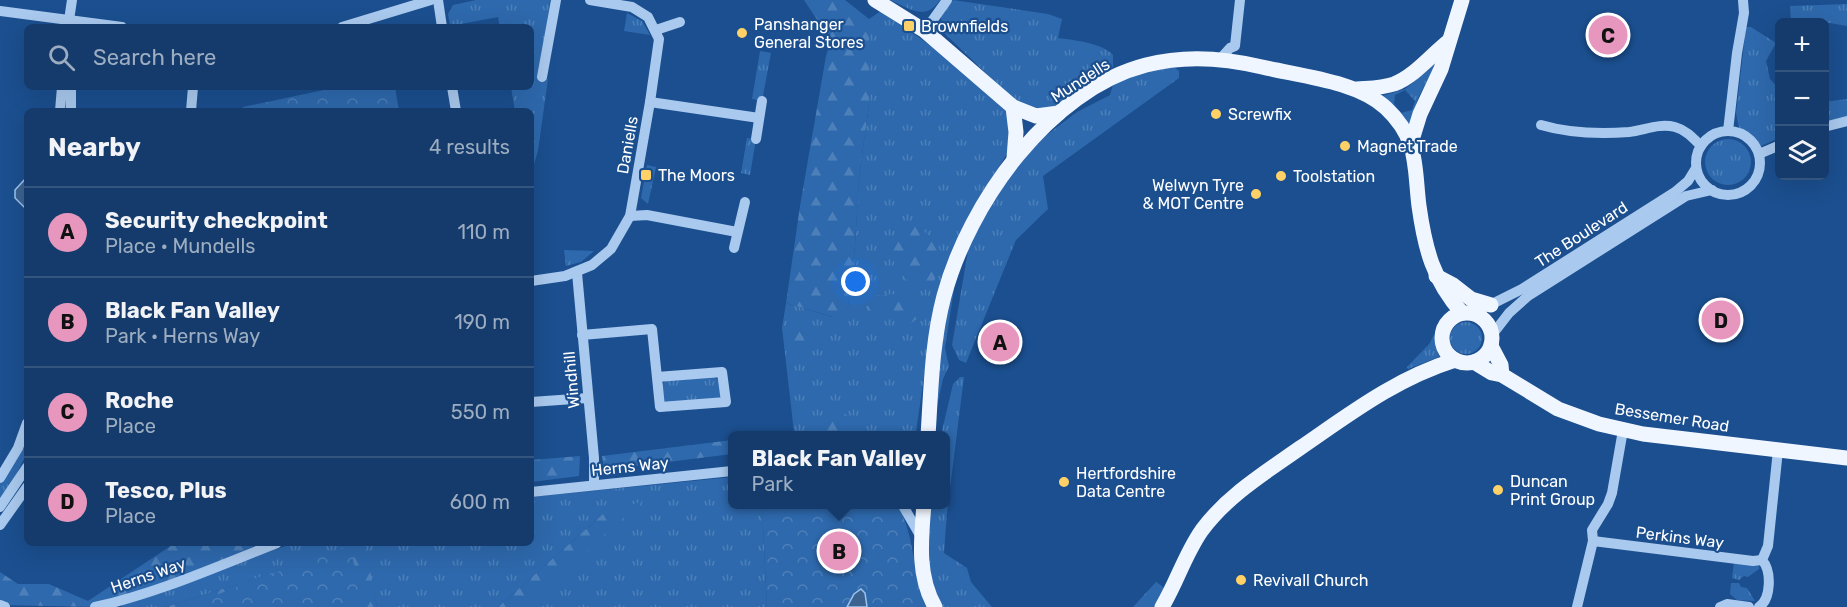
<!DOCTYPE html>
<meta charset="utf-8">
<style>
:root{--surface:#143b6b;--page:#1d4271;--text:#f1f3f6;--muted:#9dadc1;--line:#33557e;--accent:#e797bd}
body{margin:0;font-family:Rubik,sans-serif;background:var(--page);color:var(--text)}
.controls{position:absolute;right:18px;top:18px;display:grid;overflow:hidden;border-radius:9px;box-shadow:0 6px 24px #0002}
.controls button{width:54px;height:54px;display:grid;place-items:center;padding:0;border:0;border-bottom:2px solid var(--line);background:var(--surface);color:var(--text);font:30px sans-serif}
.you{position:absolute;left:856px;top:282px;width:21px;height:21px;margin:-15px;border:4px solid #fff;border-radius:50%;background:#1a73e8;box-shadow:0 0 0 9px #1a73e833}
.badge{display:grid;place-items:center;width:39px;height:39px;border-radius:50%;background:var(--accent);color:#111;font-size:20px;font-weight:700}
.pin{position:absolute;translate:-50% -50%;border:3px solid #fff;box-shadow:0 2px 6px #0006}
.popup{position:absolute;left:728px;top:431px;width:222px;height:78px;box-sizing:border-box;display:grid;place-content:center;border-radius:9px;background:var(--surface);filter:drop-shadow(0 2px 4px #0005);font-size:20px;white-space:nowrap;color:var(--muted)}
.popup b{font-size:22px;color:var(--text)}
.popup::after{content:'';position:absolute;left:50%;top:100%;margin-left:-12px;border:12px solid transparent;border-top-color:var(--surface)}
.list{margin:0;padding:0;list-style:none}
h2{display:flex;justify-content:space-between;align-items:center;height:78px;margin:0;padding:0 24px;font-size:26px}
h2 small{font-size:20px;font-weight:400;color:var(--muted)}
.list li{display:grid;grid-template-columns:39px 1fr auto;gap:18px;align-items:center;box-sizing:border-box;height:90px;padding:0 24px;border-top:2px solid var(--line)}
.list b{display:block;font-size:22px;white-space:nowrap}
.list p{margin:0;font-size:20px;white-space:nowrap;color:var(--muted)}
.list em{font-size:20px;font-style:normal;color:var(--muted)}
.icon{flex:none;width:33px;height:33px;fill:none;stroke:currentColor;stroke-width:2;stroke-linecap:round;stroke-linejoin:round}
.map{position:relative;flex:none;width:1847px;height:607px;overflow:hidden}
.search{position:absolute;background:var(--surface);box-shadow:0 6px 24px #0002;left:24px;top:24px;width:510px;height:66px;display:flex;align-items:center;gap:15px;box-sizing:border-box;padding:0 21px;border-radius:9px;color:var(--muted);font-size:22px}
.panel{position:absolute;background:var(--surface);box-shadow:0 6px 24px #0002;left:24px;top:108px;width:510px;height:438px;border-radius:9px}
.map>svg:first-child{display:block}
</style>
<div class="map">
<svg width="1847" height="607" viewBox="0 0 1847 607">
<defs>
<pattern id="grass-tufts" width="24" height="20" patternUnits="userSpaceOnUse" patternTransform="scale(1.5)"><rect width="24" height="20" fill="#2e69ad"/><path d="M3 7l-1-3M5 7V3M7 7l1-3M15 17l-1-3M17 17v-4M19 17l1-3" fill="none" stroke="#4d80b9"/></pattern>
<pattern id="forest-firs" width="22" height="20" patternUnits="userSpaceOnUse" patternTransform="scale(1.5)"><rect width="22" height="20" fill="#2e69ad"/><path d="M5 1l3.5 6h-7zM16 11l3.5 6h-7z" fill="#4d80b9"/></pattern>
<pattern id="park-crowns" width="20" height="18" patternUnits="userSpaceOnUse" patternTransform="scale(1.5)"><rect width="20" height="18" fill="#2e69ad"/><path d="M2 6a3 3 0 1 1 6 0M12 15a3 3 0 1 1 6 0" fill="none" stroke="#4d80b9"/></pattern>
</defs>
<rect width="100%" height="100%" fill="#1b4f8f"/>
<g fill="url(#grass-tufts)" fill-rule="evenodd">
<path d="M476 0H550L539 79H548L538 151 533 167H531V111H515L511 87H531V27H500L498 17 450 26 448 14 453 5Z"/>
<path d="M890 0H940C925 22 909 8 890 0Z"/>
<path d="M953 0 1048 14 1062 19 1058 38C1073 40 1103 43 1113 55V67L1055 106 1044 110H1028L1009 95 942 31 941 17Z"/>
<path d="M1847 4V26L1824 22H1792L1791 21 1790 6Z"/>
<path d="M881 11 944 55 968 78 998 101 1006 111 1009 120 1008 152 971 213 930 335 916 432 914 435 783 436 794 432 782 328 786 303 832 317 848 307 855 246 859 177 869 105V19Z"/>
<path d="M627 13 642 21 650 35 624 31Z"/>
<path d="M1746 27H1751L1776 43 1766 61 1770 79 1779 89V138L1761 146 1739 128 1736 113Z"/>
<path d="M760 51 771 53 762 101 752 99Z"/>
<path d="M1434 65 1435 66 1419 96 1409 126 1382 96 1405 89ZM1405 90 1415 101 1412 110 1401 113 1394 104 1395 95Z"/>
<path d="M1174 67 1179 71V78L1043 176 1048 209 1016 240 966 363 959 360 952 345 969 245 992 200 1032 149 1048 134 1077 112 1110 95C1110 94 1113 86 1113 85 1122 74 1161 69 1174 67Z"/>
<path d="M1847 99V118L1825 124 1824 102Z"/>
<path d="M747 138 756 139 750 175 741 173Z"/>
<circle cx="1728" cy="162" r="23"/>
<path d="M647 165 656 167 648 204 641 198Z"/>
<path d="M564 250 594 251 581 262 566 266Z"/>
<path d="M954 289 945 348 949 366 943 379 937 406 936 405 940 348 952 291Z"/>
<circle cx="1466" cy="338" r="16"/>
<path d="M1435 332V341L1439 357 1408 369 1407 367 1430 343Z"/>
<path d="M714 377 720 381 721 396 717 400 668 404 663 400 662 385 665 381Z"/>
<path d="M960 377H964L947 512 944 553 967 568 971 582 992 607H941L928 569 929 505 946 504V436L941 435 953 384Z"/>
<path d="M27 434V453L15 477 0 498V484Z"/>
<path d="M732 477V504L762 505 767 607H520L603 514 498 607H377L364 544 166 607H122L120 601 295 543H531V497Z"/>
<path d="M1734 562 1759 566V569L1748 577 1744 576 1739 580 1732 578Z"/>
<path d="M1156 582 1166 589 1157 607H1133Z"/>
<path d="M1731 583H1739L1741 587 1747 588 1755 601 1737 600 1730 594Z"/>
</g>
<g fill="url(#forest-firs)">
<path d="M804 0H845L869 19V105L859 177 855 246 848 307 833 317 786 303 800 206 826 56 831 41Z"/>
<path d="M914 225C927 232 944 245 942 263 942 269 937 275 934 281L911 284C888 256 886 259 906 227Z"/>
<path d="M868 293 881 296 891 294 922 298 925 312 909 325 893 313 868 311Z"/>
<path d="M796 324 806 327 810 333 809 343 802 348 791 346 787 341 786 328Z"/>
<path d="M838 408 849 417 847 431C839 438 835 436 827 430L826 421Z"/>
<path d="M732 440V454L604 470 602 456Z"/>
<path d="M580 456 579 476 531 482V460Z"/>
<path d="M643 501 522 607H498L603 514Z"/>
<path d="M175 543H261L173 584 95 607 0 605V572L18 584H49L88 601Z"/>
<path d="M365 543 377 607H166Z"/>
</g>
<g fill="url(#park-crowns)">
<path d="M338 87H395L399 111H243V107Z"/>
<path d="M762 505H898C915 537 913 574 926 607H767Z"/>
<path d="M350 545 363 607H184Z"/>
</g>
<g fill="#3c6290" stroke="#9cc4f0" stroke-width="1.5">
<path d="M27 177V206L24 207 15 198V190Z"/>
<path d="M861 589 865 593 867 607H847L854 594Z"/>
</g>
<g fill="none" stroke-linecap="round" stroke-linejoin="round">
<g stroke="#a9c9ee" stroke-width="10">
<path d="M438 0 442 27"/>
<path d="M0 11 122 27"/>
<path d="M68 27 72 0"/>
<path d="M342 27 431 0"/>
<path d="M656 30 680 22"/>
<path d="M925 31 947 0"/>
<path d="M1220 59 1230 48 1235 46 1240 0"/>
<path d="M542 77 556 0"/>
<path d="M452 87 456 111"/>
<path d="M650 102 759 118"/>
<path d="M60 111 62 87"/>
<path d="M71 111V87"/>
<path d="M191 111 193 87"/>
<path d="M1541 125C1568 133 1601 134 1629 132 1645 130 1659 123 1675 127 1686 130 1693 138 1701 146"/>
<path d="M1824 127 1847 121"/>
<path d="M1728 131 1737 53 1744 13 1743 0"/>
<circle cx="1728" cy="163" r="32"/>
<path d="M756 139 762 101"/>
<path d="M1759 154 1780 145"/>
<path d="M630 216 647 215 737 232"/>
<path d="M734 248 745 202"/>
<path d="M577 273 594 458V485"/>
<path d="M531 281 565 276 592 265 611 249 630 216 650 102 659 39 648 17 632 7 590 0"/>
<path d="M1474 313 1522 289 1675 192 1688 181 1696 168"/>
<path d="M582 335 652 329 660 407 726 402 722 372 657 377"/>
<path d="M1492 335 1509 313 1528 296 1686 196 1712 190"/>
<path d="M531 402 588 398"/>
<path d="M0 478 18 448 27 423"/>
<path d="M531 492 732 471"/>
<path d="M902 504 921 537"/>
<path d="M0 507 27 467"/>
<path d="M0 525 27 487"/>
<path d="M1593 541 1753 561 1762 560"/>
<path d="M0 605 5 607"/>
<path d="M95 607C158 593 218 566 277 543"/>
<path d="M1577 607 1593 541 1592 530 1608 504 1612 493 1623 430"/>
<path d="M1720 607 1727 604 1749 607"/>
<path d="M1759 607C1771 599 1772 571 1762 560L1768 546 1778 450"/>
</g>
<g stroke="#f0f6ff" stroke-width="15">
<path d="M875 0 925 31 1013 107 1036 116 1059 113"/>
<path d="M1357 89C1369 88 1382 88 1394 84 1415 76 1432 54 1449 41"/>
<path d="M1013 107 1016 132 1014 158"/>
<path d="M1411 143 1420 114 1441 69 1462 0"/>
<path d="M1436 276 1453 285 1471 299 1491 305"/>
<circle cx="1467" cy="338" r="25"/>
<path d="M1491 346 1501 365 1502 375"/>
<path d="M1474 362 1492 373 1502 375 1558 409 1599 424 1643 434 1847 458"/>
<path d="M928 436C931 389 932 341 944 296 969 203 1049 90 1146 65 1184 55 1225 58 1262 67 1300 76 1357 81 1386 108 1419 139 1414 166 1419 206 1425 249 1433 280 1462 313"/>
<path d="M924 504C921 540 917 575 935 607"/>
<path d="M1162 607C1177 582 1185 554 1202 530 1228 495 1266 472 1300 448 1351 413 1395 379 1455 360"/>
</g>
</g>
<g fill="#ffd166" stroke="#1b4f8f" stroke-width="2">
<rect x="903" y="20" width="12" height="12" rx="3"/>
<circle cx="742" cy="33" r="6"/>
<circle cx="1216" cy="114" r="6"/>
<circle cx="1345" cy="146" r="6"/>
<rect x="640" y="169" width="12" height="12" rx="3"/>
<circle cx="1281" cy="176" r="6"/>
<circle cx="1256" cy="194" r="6"/>
<circle cx="1064" cy="482" r="6"/>
<circle cx="1498" cy="490" r="6"/>
<circle cx="1241" cy="580" r="6"/>
</g>
<g text-anchor="middle" stroke-width="4.5" stroke-linejoin="round" paint-order="stroke">
<g font-size="16" fill="#fff" stroke="#1b4f8f" text-anchor="start">
<text x="754" y="30">Panshanger<tspan x="754" dy="18">General Stores</tspan></text>
<text x="921" y="32">Brownfields</text>
<text x="1228" y="120">Screwfix</text>
<text x="1357" y="152">Magnet Trade</text>
<text x="658" y="181">The Moors</text>
<text x="1293" y="182">Toolstation</text>
<text x="1244" y="191" text-anchor="end">Welwyn Tyre<tspan x="1244" dy="18">&amp; MOT Centre</tspan></text>
<text x="1076" y="479">Hertfordshire<tspan x="1076" dy="18">Data Centre</tspan></text>
<text x="1510" y="487">Duncan<tspan x="1510" dy="18">Print Group</tspan></text>
<text x="1253" y="586">Revivall Church</text>
</g>
<g font-size="16" fill="#fff" stroke="#1b4f8f">
<text transform="translate(1080 80) rotate(-33)" y="6">Mundells</text>
<text transform="translate(627 145) rotate(-80)" y="6">Daniells</text>
<text transform="translate(1581 234) rotate(-33)" y="6">The Boulevard</text>
<text transform="translate(571 380) rotate(-95)" y="6">Windhill</text>
<text transform="translate(1672 417) rotate(9)" y="6">Bessemer Road</text>
<text transform="translate(630 466) rotate(-6)" y="6">Herns Way</text>
<text transform="translate(1680 537) rotate(7)" y="6">Perkins Way</text>
<text transform="translate(148 575) rotate(-19)" y="6">Herns Way</text>
</g>
</g>
</svg>
<div class="controls">
<button>+</button>
<button>−</button>
<button><svg class="icon" aria-label="layers" viewBox="0 0 24 24"><path d="M12 4l9 5-9 5-9-5zM3 14l9 5 9-5"/></svg></button>
</div>
<div class="you"></div>
<div class="pin badge" style="left:1000px;top:342px">A</div>
<div class="pin badge" style="left:839px;top:551px">B</div>
<div class="popup"><b>Black Fan Valley</b>Park</div>
<div class="pin badge" style="left:1608px;top:35px">C</div>
<div class="pin badge" style="left:1721px;top:320px">D</div>
<div class="search"><svg class="icon" aria-label="search" viewBox="0 0 24 24"><circle cx="10" cy="10" r="6"/><path d="M15 15l6 6"/></svg>Search here</div>
<section class="panel">
<h2>Nearby<small>4 results</small></h2>
<ul class="list">
<li><span class="badge">A</span><div><b>Security checkpoint</b><p>Place · Mundells</p></div><em>110 m</em></li>
<li><span class="badge">B</span><div><b>Black Fan Valley</b><p>Park · Herns Way</p></div><em>190 m</em></li>
<li><span class="badge">C</span><div><b>Roche</b><p>Place</p></div><em>550 m</em></li>
<li><span class="badge">D</span><div><b>Tesco, Plus</b><p>Place</p></div><em>600 m</em></li>
</ul>
</section>
</div>
